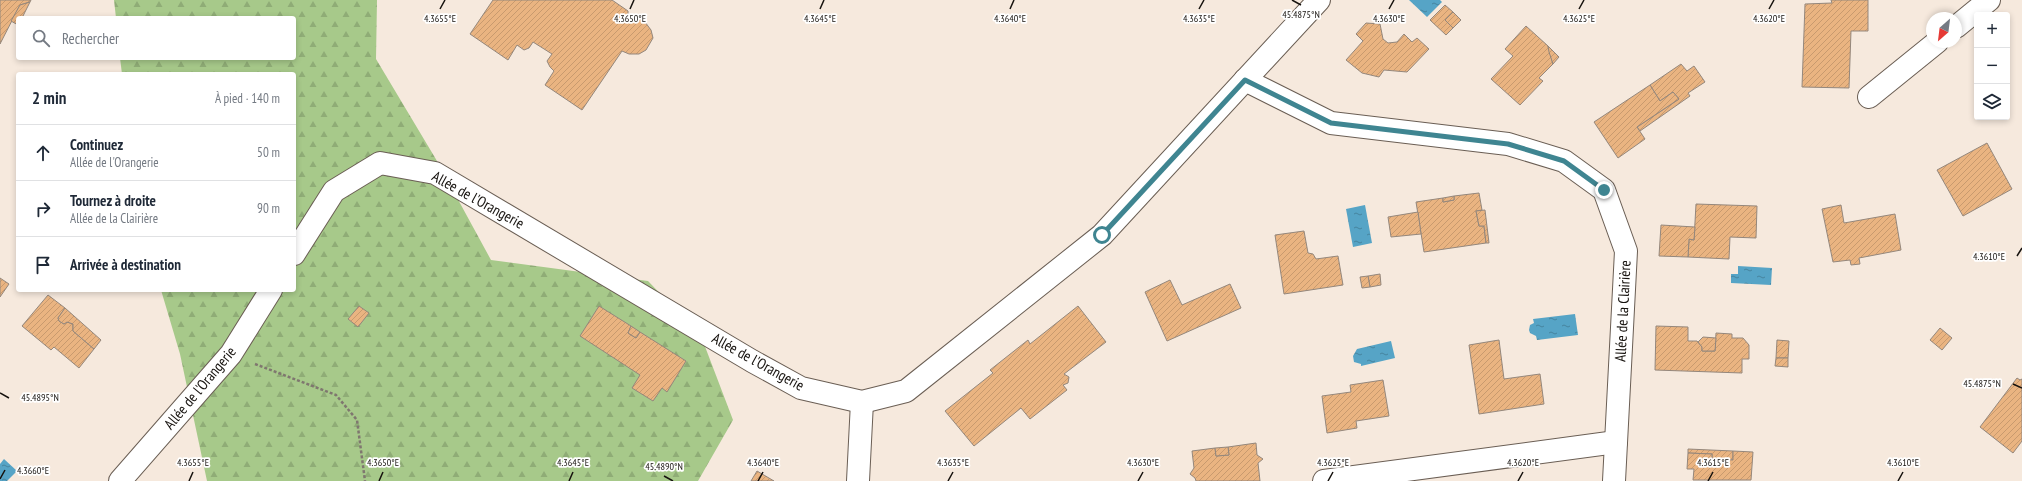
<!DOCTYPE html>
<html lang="fr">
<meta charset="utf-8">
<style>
:root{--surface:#fff;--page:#f6f6f7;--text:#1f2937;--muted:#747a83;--line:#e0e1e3}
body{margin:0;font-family:"PT Sans Narrow",sans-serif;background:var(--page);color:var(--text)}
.controls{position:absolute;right:12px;top:12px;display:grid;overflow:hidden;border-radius:4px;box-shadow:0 2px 6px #0003}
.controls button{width:36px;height:36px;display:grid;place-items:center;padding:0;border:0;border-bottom:1px solid var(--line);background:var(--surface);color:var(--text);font:20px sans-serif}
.compass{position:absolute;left:1926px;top:12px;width:36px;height:36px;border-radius:50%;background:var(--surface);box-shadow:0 2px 6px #0003;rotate:208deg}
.stop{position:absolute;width:12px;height:12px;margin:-9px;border:3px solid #3f8591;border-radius:50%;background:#fff}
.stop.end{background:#3f8591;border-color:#fff;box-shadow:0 1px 4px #0008}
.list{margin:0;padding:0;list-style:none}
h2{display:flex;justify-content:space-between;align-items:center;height:52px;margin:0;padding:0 16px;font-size:17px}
h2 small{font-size:13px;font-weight:400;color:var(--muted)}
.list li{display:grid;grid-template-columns:26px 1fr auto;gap:12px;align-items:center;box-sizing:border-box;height:56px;padding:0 16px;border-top:1px solid var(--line)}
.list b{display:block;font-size:15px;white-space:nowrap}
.list p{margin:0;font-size:13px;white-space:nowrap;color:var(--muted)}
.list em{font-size:13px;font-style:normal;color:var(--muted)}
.icon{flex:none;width:22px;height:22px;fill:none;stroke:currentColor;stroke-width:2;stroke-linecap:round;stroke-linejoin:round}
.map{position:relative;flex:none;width:2022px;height:481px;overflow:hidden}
.search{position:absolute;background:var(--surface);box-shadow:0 2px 6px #0003;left:16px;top:16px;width:280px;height:44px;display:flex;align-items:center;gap:10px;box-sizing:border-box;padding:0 14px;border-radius:4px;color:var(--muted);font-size:15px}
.panel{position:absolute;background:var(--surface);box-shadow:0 2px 6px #0003;left:16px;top:72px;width:280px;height:220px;border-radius:4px}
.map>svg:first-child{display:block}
</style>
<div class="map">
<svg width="2022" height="481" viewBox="0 0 2022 481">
<defs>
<pattern id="forest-firs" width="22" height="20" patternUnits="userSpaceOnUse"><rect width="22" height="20" fill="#a7c98a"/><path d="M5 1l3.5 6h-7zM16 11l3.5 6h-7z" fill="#8fac76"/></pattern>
<pattern id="water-ripples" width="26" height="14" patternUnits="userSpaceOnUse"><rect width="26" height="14" fill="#56a4c6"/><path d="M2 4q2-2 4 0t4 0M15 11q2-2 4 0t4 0" fill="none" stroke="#46849f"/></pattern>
<pattern id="building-hatch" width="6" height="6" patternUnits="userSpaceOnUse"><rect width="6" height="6" fill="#eab481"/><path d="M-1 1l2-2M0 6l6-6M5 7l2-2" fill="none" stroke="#c89a6e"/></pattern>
</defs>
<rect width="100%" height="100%" fill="#f6e9dd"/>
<path fill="url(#forest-firs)" d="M114 0H377L376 59 437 161 491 260 648 281 701 336 733 420 698 481H207L180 354 161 290H294V74H122L120 58H294V18H116Z"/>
<g fill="url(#water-ripples)">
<path d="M1409 0H1440L1442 2 1427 17Z"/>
<path d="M1365 205 1372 243 1353 247 1346 209Z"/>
<path d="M1738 266 1772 268 1771 285 1731 283V274H1738Z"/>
<path d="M1575 314 1578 335 1537 340 1536 336 1530 333 1529 330 1530 325 1534 323 1533 319Z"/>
<path d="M1391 341 1395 358 1361 366V364L1354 362 1353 356 1357 349Z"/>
<path d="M4 459 17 471 7 481H0V464Z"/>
</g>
<g fill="url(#building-hatch)" stroke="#94877c">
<path d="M0 0H31L30 2 20 5 0 44Z"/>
<path d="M493 0H612L628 11V18L638 17 645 22 651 30 653 38 646 50 639 54H629L622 51 582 110 545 85 554 71 550 67 547 61 552 54 533 42 529 48 524 50 517 45 508 60 470 34Z"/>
<path d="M1831 0H1868V31H1851L1849 88 1802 87 1805 4 1832 3Z"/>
<path d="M30 2 22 18H18V25L11 21 20 5Z"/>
<path d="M1445 5 1453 12 1445 20 1453 28 1446 35 1430 20Z"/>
<path d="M1453 12 1461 20 1453 28 1445 20Z"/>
<path d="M1366 23 1380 24 1383 39 1388 43 1397 42 1404 34 1412 42 1417 38 1429 49 1407 72 1384 70 1379 77 1362 73 1346 60 1363 41 1356 34Z"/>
<path d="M1526 26 1548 46 1553 64 1539 78 1543 81 1520 105 1491 79 1513 56 1505 49Z"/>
<path d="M1548 46 1559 57 1553 64 1549 52Z"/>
<path d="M1681 64 1687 71 1694 66 1705 82 1688 93 1690 96 1640 131 1637 127 1679 99 1673 92 1660 101 1650 85Z"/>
<path d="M1650 85 1660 101 1673 92 1679 99 1637 127 1645 139 1618 158 1594 122Z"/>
<path d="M1987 143 2012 189 1963 216 1937 170Z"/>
<path d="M1479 193 1482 210 1476 211 1479 226H1484L1486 243 1424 252 1416 202 1443 198V202L1454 200V196Z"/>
<path d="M1454 196V200L1443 202V198Z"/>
<path d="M1696 204 1757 206 1756 238 1730 237 1729 259 1688 257 1689 239 1694 240Z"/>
<path d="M1841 205 1844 223 1895 214 1901 250 1859 258 1860 264 1851 265 1850 260 1833 262 1822 209Z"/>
<path d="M1485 210 1489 243H1486L1484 226H1479L1476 211Z"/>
<path d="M1418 212 1421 234 1391 237 1388 217Z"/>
<path d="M1661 225 1695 227 1694 240 1689 239 1688 257 1659 256Z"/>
<path d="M1304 231 1308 253 1313 254 1316 259 1338 256 1343 285 1284 294 1275 235Z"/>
<path d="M1380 274 1381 285 1370 287 1368 276Z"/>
<path d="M1368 276 1370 287 1362 288 1360 277Z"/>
<path d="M0 278 9 284 0 297Z"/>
<path d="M1170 280 1182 305 1230 284 1241 308 1167 341 1145 292Z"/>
<path d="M48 295 65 308 58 318 59 321 64 324 67 322 73 324V331L94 349 79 368 54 347 51 350 22 326Z"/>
<path d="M359 306 369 313 358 327 348 319Z"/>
<path d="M599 306 631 326 628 333 636 338 640 332 686 361 667 392 662 388 653 401 632 388 640 375 580 336Z"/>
<path d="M1078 306 1106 342 1064 374 1069 377 1068 383 1063 385 1067 390 1030 419 1021 408 974 446 945 411 993 373 990 370 1028 340 1030 344Z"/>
<path d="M65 308 101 340 94 349 73 331V324L67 322 64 324 59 321 58 318Z"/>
<path d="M631 326 640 332 636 338 628 333Z"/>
<path d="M1656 326 1688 327V341H1697L1702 347V351H1715L1716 333 1732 334V338H1743L1749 345V359H1742V373L1655 370Z"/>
<path d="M1940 328 1952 338 1942 350 1930 340Z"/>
<path d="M1703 337 1716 338 1715 351H1702V347L1698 342Z"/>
<path d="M1499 340 1504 379 1540 374 1544 404 1479 414 1469 345Z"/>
<path d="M1777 340 1789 341 1788 358H1776Z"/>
<path d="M1776 358H1788V367L1775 366Z"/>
<path d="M2017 378 2020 380 2022 379V441L2013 453 1980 427Z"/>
<path d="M1383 380 1389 416 1356 421 1357 428 1327 433 1322 396 1351 392 1350 385Z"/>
<path d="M1256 443 1257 455 1263 459 1258 463 1260 481H1196L1195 478 1190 474 1194 468 1192 451 1215 448 1216 456 1229 455 1228 447Z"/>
<path d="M1228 447 1229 455 1216 456 1215 448Z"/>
<path d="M1688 449 1733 451V460L1712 459V454L1688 453Z"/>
<path d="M1733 451 1753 452 1751 480H1693L1694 469H1687L1688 453 1712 454V459L1733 460Z"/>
<path d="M757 471 774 481H751Z"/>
</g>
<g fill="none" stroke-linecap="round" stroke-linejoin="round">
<g stroke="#6a5e54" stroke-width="24">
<g id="minor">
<path d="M1956 27 1989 0"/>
<path d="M1245 80 1331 123 1508 144 1564 161 1604 190 1626 251 1614 481"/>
<path d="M1869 97 1937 42"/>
<path d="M294 254 334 191 380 163 435 173 752 361 801 388 862 402 906 391 1102 235 1319 0"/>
<path d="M120 481 231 354 271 290"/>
<path d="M858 481 862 402"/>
<path d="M1324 481 1616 442"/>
</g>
</g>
<path stroke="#7f776f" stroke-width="2.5" stroke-dasharray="3 2" stroke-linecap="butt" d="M255 364 336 395 357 420 365 481"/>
<use href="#minor" stroke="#fff" stroke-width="22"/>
</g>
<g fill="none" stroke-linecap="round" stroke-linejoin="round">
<path stroke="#3f8591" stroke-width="5" d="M1102 235 1245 80 1331 123 1508 144 1564 161 1604 190"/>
</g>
<path fill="none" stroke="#16120e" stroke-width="1.5" d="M1292 0 1301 5M440 9 445 0M630 9 634 0M820 9 824 0M1010 9 1014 0M1199 9 1204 0M1389 9 1394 0M1579 9 1584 0M1769 9 1774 0M2017 256 2022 248M2013 384 2022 388M0 393 9 398M664 476 673 481M0 479 5 470M189 481 193 472M379 481 383 472M569 481 573 472M758 481 763 472M948 481 953 472M1138 481 1143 472M1328 481 1333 472M1518 481 1523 472M1708 481 1713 472M1898 481 1903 472"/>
<g text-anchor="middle" stroke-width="3.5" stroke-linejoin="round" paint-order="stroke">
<g font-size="15" fill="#16120e" stroke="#fff">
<text transform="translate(478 200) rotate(29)" y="5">Allée de l'Orangerie</text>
<text transform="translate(1623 311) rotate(-87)" y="5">Allée de la Clairière</text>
<text transform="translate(758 362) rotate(29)" y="5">Allée de l'Orangerie</text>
<text transform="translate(200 388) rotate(-50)" y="5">Allée de l'Orangerie</text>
</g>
</g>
<g font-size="10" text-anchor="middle" fill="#16120e" stroke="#fff" stroke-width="3.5" stroke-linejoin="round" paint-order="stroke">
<text x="1301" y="18">45.4875°N</text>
<text x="440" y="22">4.3655°E</text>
<text x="630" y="22">4.3650°E</text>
<text x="820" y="22">4.3645°E</text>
<text x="1010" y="22">4.3640°E</text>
<text x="1199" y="22">4.3635°E</text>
<text x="1389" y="22">4.3630°E</text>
<text x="1579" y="22">4.3625°E</text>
<text x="1769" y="22">4.3620°E</text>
<text x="1989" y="260">4.3610°E</text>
<text x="1982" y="387">45.4875°N</text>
<text x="40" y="401">45.4895°N</text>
<text x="193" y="466">4.3655°E</text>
<text x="383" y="466">4.3650°E</text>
<text x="573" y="466">4.3645°E</text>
<text x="763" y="466">4.3640°E</text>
<text x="953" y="466">4.3635°E</text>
<text x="1143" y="466">4.3630°E</text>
<text x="1333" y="466">4.3625°E</text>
<text x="1523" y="466">4.3620°E</text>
<text x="1713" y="466">4.3615°E</text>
<text x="1903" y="466">4.3610°E</text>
<text x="664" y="470">45.4890°N</text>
<text x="33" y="474">4.3660°E</text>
</g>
</svg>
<div class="controls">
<button>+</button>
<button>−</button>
<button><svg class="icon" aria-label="layers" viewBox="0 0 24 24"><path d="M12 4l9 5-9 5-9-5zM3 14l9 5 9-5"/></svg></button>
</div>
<svg class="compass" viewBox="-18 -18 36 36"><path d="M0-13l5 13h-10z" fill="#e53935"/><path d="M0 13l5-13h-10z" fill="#747a83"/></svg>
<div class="stop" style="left:1102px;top:235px"></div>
<div class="stop end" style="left:1604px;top:190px"></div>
<div class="search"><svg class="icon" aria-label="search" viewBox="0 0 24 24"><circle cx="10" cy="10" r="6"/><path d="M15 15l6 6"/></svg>Rechercher</div>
<section class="panel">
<h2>2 min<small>À pied · 140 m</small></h2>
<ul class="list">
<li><svg class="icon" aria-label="ahead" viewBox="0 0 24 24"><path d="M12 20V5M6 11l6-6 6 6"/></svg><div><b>Continuez</b><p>Allée de l'Orangerie</p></div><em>50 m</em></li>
<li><svg class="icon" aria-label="right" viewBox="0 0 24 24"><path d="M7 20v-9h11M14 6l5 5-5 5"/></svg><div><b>Tournez à droite</b><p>Allée de la Clairière</p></div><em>90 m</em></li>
<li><svg class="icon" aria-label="arrive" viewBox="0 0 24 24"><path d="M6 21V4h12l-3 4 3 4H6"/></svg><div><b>Arrivée à destination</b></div></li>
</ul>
</section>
</div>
